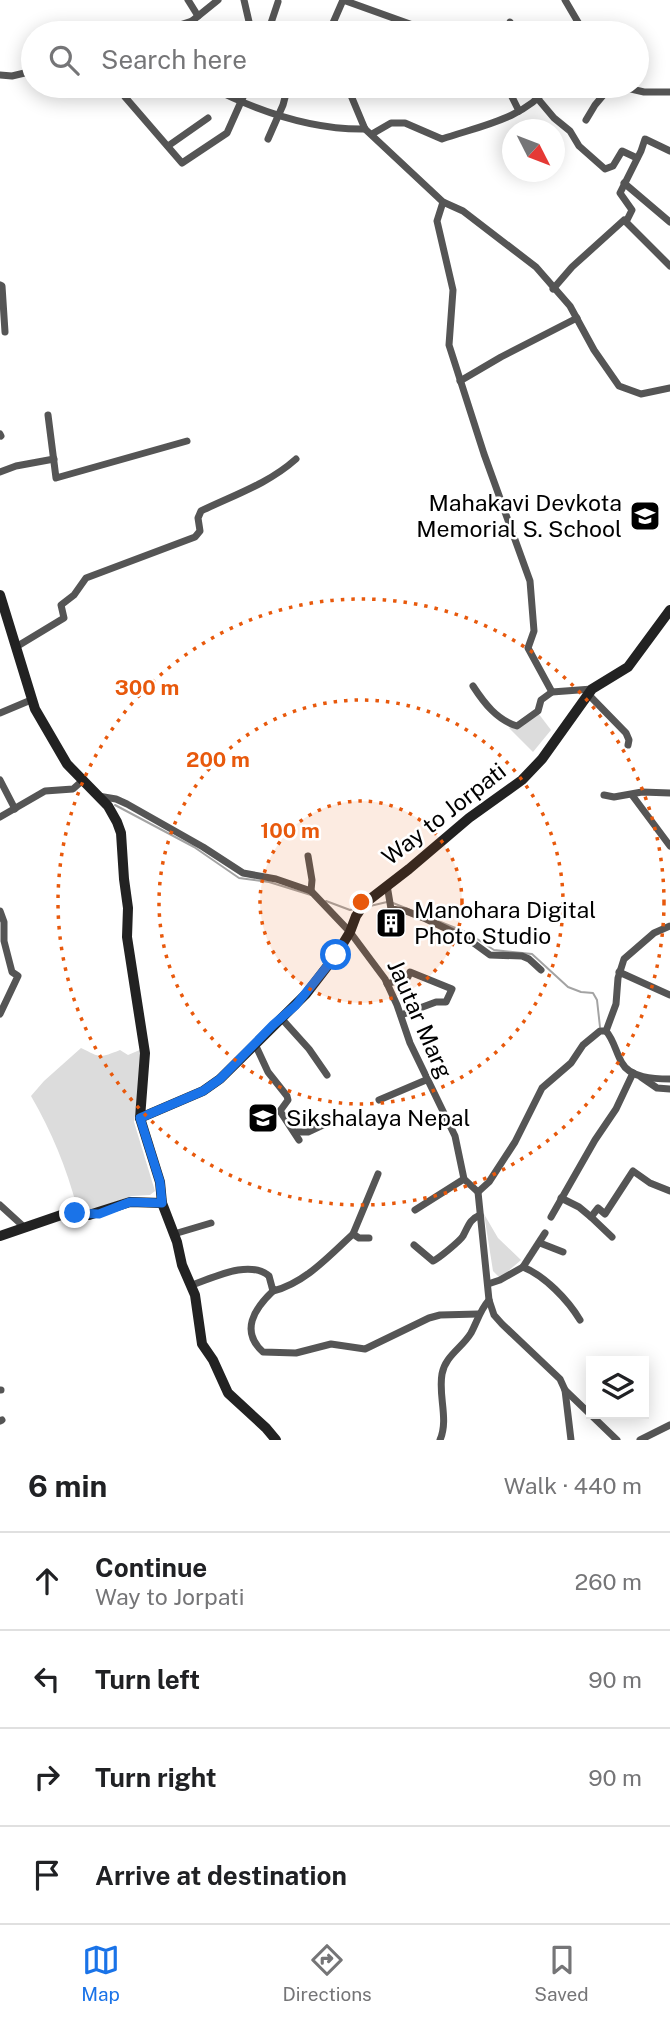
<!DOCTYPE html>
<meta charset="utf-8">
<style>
:root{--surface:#fff;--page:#f6f6f6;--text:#202124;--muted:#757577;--line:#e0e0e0;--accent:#1a73e8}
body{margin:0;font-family:"Public Sans",sans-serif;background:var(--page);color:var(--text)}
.controls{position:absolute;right:21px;bottom:21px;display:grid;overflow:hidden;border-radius:0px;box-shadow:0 4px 18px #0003}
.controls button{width:63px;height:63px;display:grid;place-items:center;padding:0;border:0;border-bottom:2px solid var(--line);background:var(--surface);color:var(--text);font:35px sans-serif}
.compass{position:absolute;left:502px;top:119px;width:63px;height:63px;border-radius:50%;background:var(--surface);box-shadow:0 4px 18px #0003;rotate:132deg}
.stop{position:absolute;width:21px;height:21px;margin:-16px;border:5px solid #1a73e8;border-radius:50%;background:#fff}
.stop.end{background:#1a73e8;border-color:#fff;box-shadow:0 2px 7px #0008}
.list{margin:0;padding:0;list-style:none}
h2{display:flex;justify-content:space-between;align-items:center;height:91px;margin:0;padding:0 28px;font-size:30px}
h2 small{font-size:23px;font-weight:400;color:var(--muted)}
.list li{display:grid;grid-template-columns:46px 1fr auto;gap:21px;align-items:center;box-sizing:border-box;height:98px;padding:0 28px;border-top:2px solid var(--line)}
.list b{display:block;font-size:26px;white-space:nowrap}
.list p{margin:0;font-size:23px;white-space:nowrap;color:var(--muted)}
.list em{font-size:23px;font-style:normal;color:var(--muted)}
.icon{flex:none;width:38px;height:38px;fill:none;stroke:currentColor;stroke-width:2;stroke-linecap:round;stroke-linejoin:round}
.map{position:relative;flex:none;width:670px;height:1440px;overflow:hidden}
.search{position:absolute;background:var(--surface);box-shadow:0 4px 18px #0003;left:21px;right:21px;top:21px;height:77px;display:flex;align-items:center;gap:18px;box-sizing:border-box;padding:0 24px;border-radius:38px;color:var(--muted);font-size:26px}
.sheet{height:483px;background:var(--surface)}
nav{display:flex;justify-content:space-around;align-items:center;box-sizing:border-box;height:98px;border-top:2px solid var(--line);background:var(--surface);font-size:19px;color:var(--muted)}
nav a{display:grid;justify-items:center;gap:4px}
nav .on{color:var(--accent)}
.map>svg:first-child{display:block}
</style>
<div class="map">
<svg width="670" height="1440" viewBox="0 0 670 1440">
<rect width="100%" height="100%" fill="#fff"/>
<g fill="#dcdcdc">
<path d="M535 709 551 730 533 752 509 728Z"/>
<path d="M81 1048C100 1057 98 1059 120 1050L128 1055 142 1049 140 1083 134 1122 155 1191 150 1195 132 1196 89 1211 77 1207C66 1167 52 1132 31 1096L44 1081Z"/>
<path d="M484 1214 498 1238 521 1260 500 1278 493 1271Z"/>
</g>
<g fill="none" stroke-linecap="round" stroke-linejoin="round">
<g stroke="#a3a3a3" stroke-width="2">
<path d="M115 805 194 847 239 878 269 882 311 895"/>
<path d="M326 901 350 910 354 909"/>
<path d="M393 903 468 933 494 950 532 954 568 987 581 992 593 993 597 1000 600 1027"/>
<path d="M370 906 387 902"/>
</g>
<g stroke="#555" stroke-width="7">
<path d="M188 0 198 16"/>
<path d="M244 0 250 26 274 33"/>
<path d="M343 0 435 33"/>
<path d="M565 0 582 29 579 33"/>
<path d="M192 21V33"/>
<path d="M268 32 278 2"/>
<path d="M155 33 192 21 218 0"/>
<path d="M334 33 333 23 343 0"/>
<path d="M506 33 510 22"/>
<path d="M0 75 12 76 33 71"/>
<path d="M208 86C257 111 310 130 365 129"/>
<path d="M347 86 365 129 443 202 463 211 536 267 570 306 594 350 619 386 641 394 670 388"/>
<path d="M503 86 511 95 519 111"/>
<path d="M618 86 644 92H670"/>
<path d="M125 97 182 163 227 133 248 86"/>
<path d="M538 99 554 118 570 131 579 146 605 169 613 166 622 151 637 158"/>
<path d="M586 120 595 105 611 86"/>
<path d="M372 134 391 123H405L442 139C480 126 524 119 549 86"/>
<path d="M268 139 283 105 288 86"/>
<path d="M168 146 208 118"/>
<path d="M624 183 670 222"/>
<path d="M443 202 437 221 453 290 449 345 484 454 530 581 534 631 528 648 552 692"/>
<path d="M627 220 632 210 620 193 641 151 645 139 670 151"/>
<path d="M0 285 2 286 5 332"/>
<path d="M553 289 572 267 624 220 670 266"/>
<path d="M460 381 501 357 577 318"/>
<path d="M48 415 56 478 187 441"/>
<path d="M0 434 1 436"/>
<path d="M0 472 16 466 54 459"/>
<path d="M16 647 64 618 61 605 74 595 86 578 195 537 200 531 198 518 201 511C234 495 268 484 296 459"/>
<path d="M473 686C484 703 497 720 517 726L538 711 541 700 552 692 592 689"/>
<path d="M588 694 626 733 629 740 628 745"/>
<path d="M0 713 31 700"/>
<path d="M0 780 15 809"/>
<path d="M604 795 614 797 642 792 670 793"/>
<path d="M632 795 670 846"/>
<path d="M98 796 116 799 127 804 203 847 243 873 276 879 311 891 350 932 385 979 397 1005 410 1043 455 1136 464 1179 478 1192 489 1300 494 1315 502 1324 560 1379 565 1390 571 1440"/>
<path d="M0 817 45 791 73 789 82 781"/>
<path d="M308 856 312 880 311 891"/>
<path d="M387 885 391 909 406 911 426 919 468 939 490 955 522 956 529 959 541 970"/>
<path d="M0 911 4 922V941L12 972 18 976 0 1014"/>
<path d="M619 972 670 995"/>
<path d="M387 984 408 977 410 972 452 989 446 1002H436L401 1015"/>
<path d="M281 1018 309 1049 327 1075"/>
<path d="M606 1031C614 1040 616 1053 622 1063 630 1078 654 1079 670 1079"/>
<path d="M255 1044 268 1072 287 1096 288 1100 280 1111 299 1140"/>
<path d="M641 1077 657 1088 670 1089"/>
<path d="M379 1100 426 1080"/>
<path d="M295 1132H308L323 1125"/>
<path d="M478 1192 489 1182 515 1142 542 1088 571 1063 583 1045 600 1031H606L616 1004 618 978 624 959 654 933 670 926"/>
<path d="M561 1198 579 1207 591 1217 598 1208 605 1214 633 1171 650 1183 670 1191"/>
<path d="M0 1205 23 1226"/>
<path d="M415 1210 464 1179"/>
<path d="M551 1217 595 1140 616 1109 633 1073"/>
<path d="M591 1217 612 1237"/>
<path d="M174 1234 211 1223"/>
<path d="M353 1234 378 1174"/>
<path d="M540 1243 563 1252"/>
<path d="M414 1245 433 1261C438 1259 460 1241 463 1236 469 1225 469 1220 480 1215"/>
<path d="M523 1267 545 1233"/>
<path d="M488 1284 500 1280 523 1267C545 1276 568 1300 580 1320"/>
<path d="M192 1285C213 1278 249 1259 269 1276L273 1291C305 1283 329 1256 353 1234L359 1238H369"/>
<path d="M273 1291C254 1309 240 1331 263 1352L296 1353 331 1344 365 1349 429 1318 440 1315 478 1314"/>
<path d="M0 1390H1"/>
<path d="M565 1390 617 1440"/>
<path d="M0 1421 2 1420"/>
<path d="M440 1440C449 1419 438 1396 442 1374 445 1356 462 1348 471 1333 477 1322 480 1310 489 1300"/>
<path d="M640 1440 670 1425"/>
</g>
<g stroke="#222" stroke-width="10">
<path d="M0 595 35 709 67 764 108 806 117 822 121 833 124 879 128 908 127 937 145 1053 140 1118 160 1182 162 1203 177 1242 182 1265 195 1295 202 1344 213 1360 228 1393 266 1428 276 1440"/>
<path d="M140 1118 203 1091 220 1079 306 994 336 955 350 932 356 916 365 903 409 869 469 818 522 780 542 759 592 689 628 667 670 610"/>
<path d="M0 1236 67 1213 89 1215 130 1202 162 1203"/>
</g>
</g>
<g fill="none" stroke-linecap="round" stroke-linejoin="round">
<path stroke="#1a73e8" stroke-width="9" d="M75 1213 99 1214 130 1202 162 1203 160 1182 140 1118 203 1091 220 1079 273 1025 296 1005 336 955"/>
</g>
<circle cx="361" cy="902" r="101" fill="#e8590c" fill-opacity=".12"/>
<g fill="none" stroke="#e8590c" stroke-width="3.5" stroke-dasharray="3.5 7">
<circle cx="361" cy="902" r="101"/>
<circle cx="361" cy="902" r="202"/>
<circle cx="361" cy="902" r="303"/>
</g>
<defs>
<g id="school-square" transform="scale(1.575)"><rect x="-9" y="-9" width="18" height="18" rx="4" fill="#000" stroke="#fff"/><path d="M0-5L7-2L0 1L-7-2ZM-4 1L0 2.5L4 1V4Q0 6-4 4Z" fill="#fff"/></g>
<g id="building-square" transform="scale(1.575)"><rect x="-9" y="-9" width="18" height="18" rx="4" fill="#000" stroke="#fff"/><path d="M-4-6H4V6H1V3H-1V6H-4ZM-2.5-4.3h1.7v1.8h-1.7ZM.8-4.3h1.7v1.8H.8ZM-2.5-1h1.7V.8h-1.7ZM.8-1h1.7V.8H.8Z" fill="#fff"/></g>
</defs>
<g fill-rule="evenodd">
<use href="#school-square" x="645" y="516"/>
<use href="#building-square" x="391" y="923"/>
<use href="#school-square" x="263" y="1118"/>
</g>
<g text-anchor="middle" stroke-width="5" stroke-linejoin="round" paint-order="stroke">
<g font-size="23" fill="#000" stroke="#fff" text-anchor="start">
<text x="622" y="511" text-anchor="end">Mahakavi Devkota<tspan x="622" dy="26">Memorial S. School</tspan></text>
<text x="414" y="918">Manohara Digital<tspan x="414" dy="26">Photo Studio</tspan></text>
<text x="286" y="1126">Sikshalaya Nepal</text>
</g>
<g font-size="23" fill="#000" stroke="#fff">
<text transform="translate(444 814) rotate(-38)" y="8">Way to Jorpati</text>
<text transform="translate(420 1019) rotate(66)" y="8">Jautar Marg</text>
</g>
</g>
<circle cx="361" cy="902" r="10" fill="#e8590c" stroke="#fff" stroke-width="3.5"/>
<g font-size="21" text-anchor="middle" font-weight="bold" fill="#e8590c" stroke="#fff" stroke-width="5" stroke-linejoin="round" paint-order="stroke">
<text x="147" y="695">300 m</text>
<text x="218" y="767">200 m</text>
<text x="290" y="838">100 m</text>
</g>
</svg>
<div class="controls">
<button><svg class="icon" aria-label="layers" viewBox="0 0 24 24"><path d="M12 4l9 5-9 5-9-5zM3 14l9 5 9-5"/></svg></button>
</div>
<svg class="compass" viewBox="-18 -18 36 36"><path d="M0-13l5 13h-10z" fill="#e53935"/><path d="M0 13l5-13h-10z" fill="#757577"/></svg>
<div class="stop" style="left:336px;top:955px"></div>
<div class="stop end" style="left:75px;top:1213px"></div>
<div class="search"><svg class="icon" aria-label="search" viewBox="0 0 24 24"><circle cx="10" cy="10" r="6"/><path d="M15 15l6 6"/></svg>Search here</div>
</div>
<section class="sheet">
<h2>6 min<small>Walk · 440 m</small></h2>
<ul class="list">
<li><svg class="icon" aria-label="ahead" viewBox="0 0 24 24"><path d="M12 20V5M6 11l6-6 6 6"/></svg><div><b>Continue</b><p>Way to Jorpati</p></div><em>260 m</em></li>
<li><svg class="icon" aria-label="left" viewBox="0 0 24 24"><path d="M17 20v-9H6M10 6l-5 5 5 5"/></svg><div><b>Turn left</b></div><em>90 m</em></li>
<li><svg class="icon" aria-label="right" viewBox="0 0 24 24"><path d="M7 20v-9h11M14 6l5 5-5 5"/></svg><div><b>Turn right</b></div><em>90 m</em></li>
<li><svg class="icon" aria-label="arrive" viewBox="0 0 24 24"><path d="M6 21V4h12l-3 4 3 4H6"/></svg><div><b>Arrive at destination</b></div></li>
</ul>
</section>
<nav>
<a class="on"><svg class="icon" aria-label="map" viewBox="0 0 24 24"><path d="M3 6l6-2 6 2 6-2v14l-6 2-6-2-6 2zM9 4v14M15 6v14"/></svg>Map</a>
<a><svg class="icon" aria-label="directions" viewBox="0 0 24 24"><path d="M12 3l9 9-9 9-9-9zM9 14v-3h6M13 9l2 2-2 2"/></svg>Directions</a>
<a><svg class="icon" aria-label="saved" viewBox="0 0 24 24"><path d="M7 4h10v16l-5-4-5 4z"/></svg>Saved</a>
</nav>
